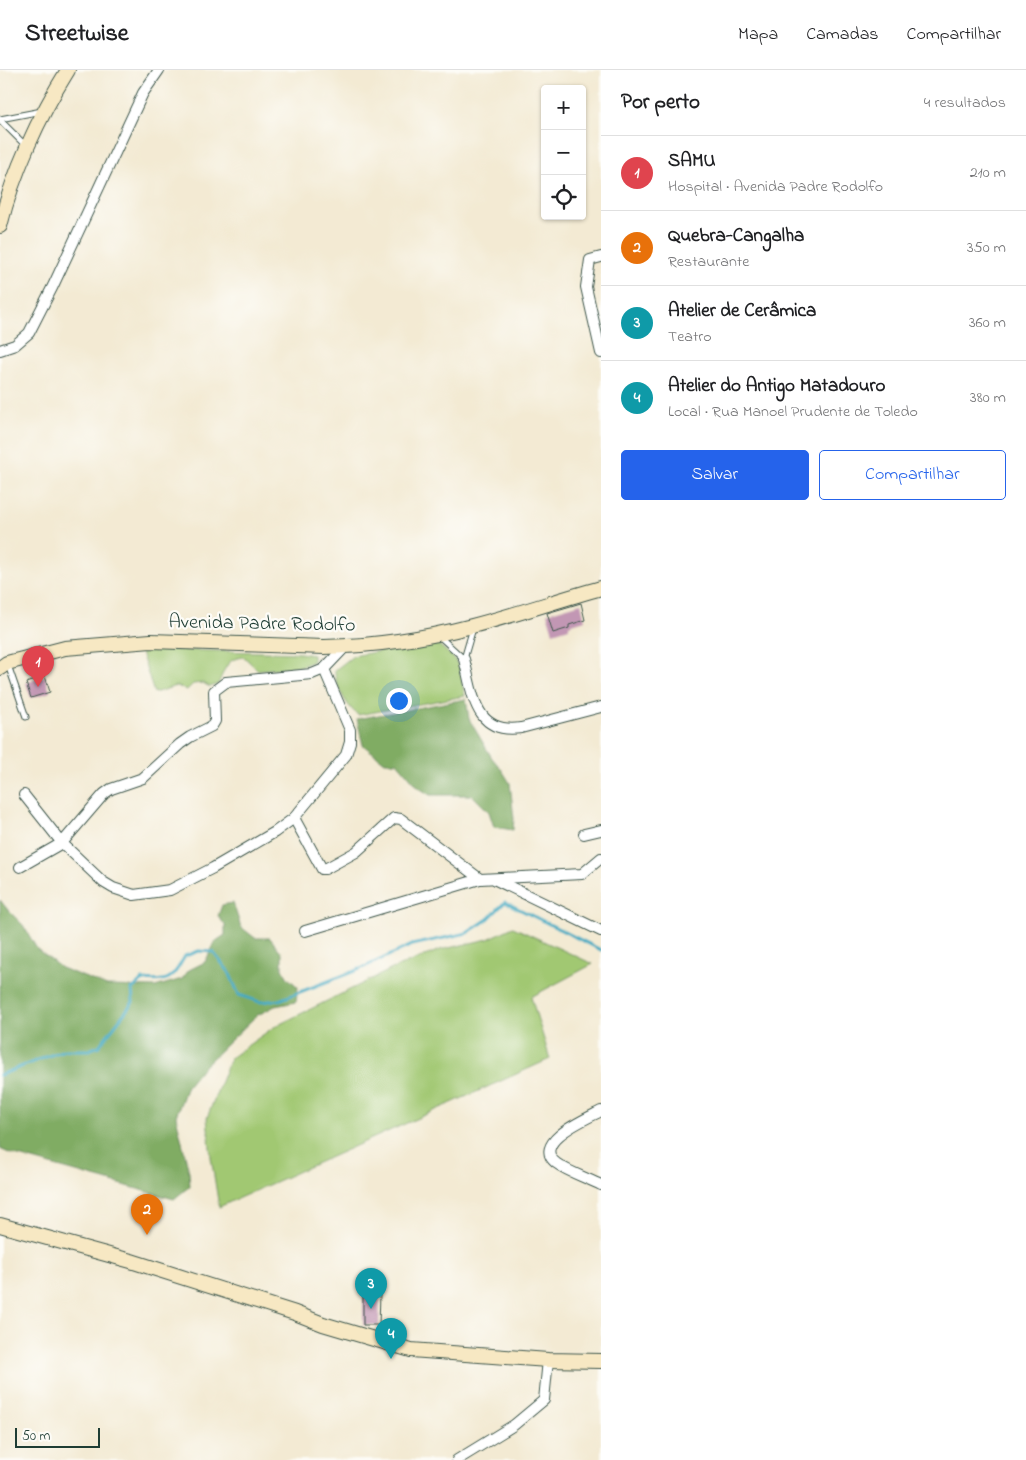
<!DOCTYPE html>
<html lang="pt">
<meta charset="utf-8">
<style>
:root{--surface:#fff;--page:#f2f2f2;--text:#202124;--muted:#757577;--line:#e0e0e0;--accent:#2563eb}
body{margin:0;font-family:"Indie Flower",sans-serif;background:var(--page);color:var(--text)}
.controls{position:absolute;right:15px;top:15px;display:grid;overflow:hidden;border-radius:5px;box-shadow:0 1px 4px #0004}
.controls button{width:45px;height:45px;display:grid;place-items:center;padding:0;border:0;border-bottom:1px solid var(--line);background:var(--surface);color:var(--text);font:25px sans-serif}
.scale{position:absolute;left:15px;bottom:12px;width:85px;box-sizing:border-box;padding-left:5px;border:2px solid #1f3d34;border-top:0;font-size:14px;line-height:18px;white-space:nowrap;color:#1f3d34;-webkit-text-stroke:4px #fdfcf7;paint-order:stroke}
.you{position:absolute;left:398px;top:630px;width:18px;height:18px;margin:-12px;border:4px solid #fff;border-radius:50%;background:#1a73e8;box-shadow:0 0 0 8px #1a73e833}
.badge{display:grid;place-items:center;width:32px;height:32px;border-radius:50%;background:var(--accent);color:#fff;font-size:16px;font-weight:700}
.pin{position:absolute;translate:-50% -41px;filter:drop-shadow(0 1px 2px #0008)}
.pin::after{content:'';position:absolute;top:26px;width:18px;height:15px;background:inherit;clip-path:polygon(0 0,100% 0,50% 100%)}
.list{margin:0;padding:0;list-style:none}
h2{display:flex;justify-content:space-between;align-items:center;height:65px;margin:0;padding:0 20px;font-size:21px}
h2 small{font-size:16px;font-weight:400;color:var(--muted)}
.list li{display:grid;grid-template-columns:32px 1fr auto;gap:15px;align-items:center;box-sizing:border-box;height:75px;padding:0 20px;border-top:1px solid var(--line)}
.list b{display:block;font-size:19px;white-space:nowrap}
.list p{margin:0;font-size:16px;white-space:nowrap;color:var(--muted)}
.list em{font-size:16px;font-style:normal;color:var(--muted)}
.actions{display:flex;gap:10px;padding:15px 20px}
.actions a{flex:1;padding:11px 0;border:1px solid var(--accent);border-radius:5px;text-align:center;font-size:18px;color:var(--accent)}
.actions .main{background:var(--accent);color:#fff}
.icon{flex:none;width:28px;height:28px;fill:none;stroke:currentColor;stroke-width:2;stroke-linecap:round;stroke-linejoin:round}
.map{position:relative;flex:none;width:601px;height:1390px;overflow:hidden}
header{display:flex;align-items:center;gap:30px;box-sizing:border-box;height:70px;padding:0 25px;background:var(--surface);border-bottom:1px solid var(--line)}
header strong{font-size:24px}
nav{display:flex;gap:28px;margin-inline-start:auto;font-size:18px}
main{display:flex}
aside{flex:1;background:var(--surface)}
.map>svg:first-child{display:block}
</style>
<header>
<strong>Streetwise</strong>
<nav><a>Mapa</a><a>Camadas</a><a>Compartilhar</a></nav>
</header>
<main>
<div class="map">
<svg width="601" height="1390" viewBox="0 0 601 1390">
<rect width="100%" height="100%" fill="#fdfcf7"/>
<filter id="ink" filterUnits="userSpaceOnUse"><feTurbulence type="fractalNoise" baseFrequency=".02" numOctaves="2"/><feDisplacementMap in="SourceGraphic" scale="10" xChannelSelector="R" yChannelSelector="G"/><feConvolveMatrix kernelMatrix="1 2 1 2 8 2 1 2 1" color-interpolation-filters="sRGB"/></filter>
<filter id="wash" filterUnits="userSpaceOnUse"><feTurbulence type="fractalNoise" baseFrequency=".0096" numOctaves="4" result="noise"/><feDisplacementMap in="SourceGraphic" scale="20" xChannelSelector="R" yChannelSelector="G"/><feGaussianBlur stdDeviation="1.12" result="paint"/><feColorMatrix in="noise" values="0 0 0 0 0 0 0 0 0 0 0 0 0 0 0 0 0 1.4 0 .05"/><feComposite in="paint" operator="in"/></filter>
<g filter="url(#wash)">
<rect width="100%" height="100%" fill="#f3ead3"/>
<g fill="#a1c872" stroke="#608253">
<path d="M434 571 454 588 459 597 465 626 358 645C347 637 334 614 335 600L353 586Z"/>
<path d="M140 579 300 583 313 585V591L302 596 258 600 244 587C226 588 225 600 218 614L210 617 203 613 193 614 187 620 176 616 154 623Z"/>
<path d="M513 857 593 894 531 927 550 989 219 1137 211 1087 207 1048 230 988 274 957 392 899 440 880 488 869Z"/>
</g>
<g fill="#80ac64" stroke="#50744c">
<path d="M466 629 469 649 492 688 502 700 510 713 514 749 513 760 494 757 489 742 472 725H430L419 718 397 692H385L363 675 357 649Z"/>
<path d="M0 830 8 840 23 855 37 879 61 898 107 916 155 917 182 909 189 900 205 892 216 871 225 865V855L218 846 222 835 233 833 241 857 255 868H270L282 883V898L288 908 298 917 296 932 275 936 256 946 201 999 187 1016 176 1046 189 1102 190 1116 174 1129 11 1084 0 1079Z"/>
</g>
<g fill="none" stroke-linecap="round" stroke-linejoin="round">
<path stroke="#43aac3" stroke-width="3" d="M0 1005 64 980H89L99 976 133 932 132 919 143 910C170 913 172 909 185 886L199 881 213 882 229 902 239 925 260 932 279 930 360 899 412 875 467 863 488 849 505 832 601 880"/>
</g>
<g id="blocks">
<g fill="#c297b4">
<path d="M581 533 585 550 569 555V558L553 563 547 543Z"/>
<path d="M45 606 50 622 31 628 26 613Z"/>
<path d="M363 1223 380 1224 379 1255H363Z"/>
</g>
</g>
</g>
<g filter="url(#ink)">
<use href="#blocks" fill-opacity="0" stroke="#3f574c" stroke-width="1"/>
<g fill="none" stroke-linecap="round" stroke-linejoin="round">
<g stroke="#3f574c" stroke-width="7">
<g id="lane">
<path d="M0 49 42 41"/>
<path d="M0 50 26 76"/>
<path d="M439 566 464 589 473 558"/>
<path d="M8 595 26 647"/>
</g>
</g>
<g stroke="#3f574c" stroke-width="12">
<g id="street">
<path d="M601 187 590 190 586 217 601 283"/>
<path d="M0 280 15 275 29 263 53 216 143 23 159 0"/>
<path d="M464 589C473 623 474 665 521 658L601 637"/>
<path d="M24 725 62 773 103 812 113 818 134 825 170 820 213 798 275 762 294 748 346 685 350 672V660L324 599"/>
<path d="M294 748 322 799H325L356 782 394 748 401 749 480 809 582 804 601 788"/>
<path d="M584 764 601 760"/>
<path d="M20 797 62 773 104 724 111 719 143 708 180 674 190 667 212 656 215 651 214 621 226 612 312 604 324 599 345 577"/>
<path d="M496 810 601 861"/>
<path d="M305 861 480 809"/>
<path d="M601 1041C588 1048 530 1072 556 1093 568 1102 587 1108 601 1115"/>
<path d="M457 1390 514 1355 544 1330 548 1290"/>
</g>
</g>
<g stroke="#3f574c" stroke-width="16">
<g id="secondary">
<path d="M0 156C13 103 39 46 68 0"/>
<path d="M0 598 7 593 65 578 151 571 324 577C372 576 426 568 472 556 515 545 558 530 601 518"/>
<path d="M0 1155 131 1191 295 1243 323 1254 411 1280 548 1290 601 1291"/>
</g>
</g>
<use href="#lane" stroke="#fff" stroke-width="5"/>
<use href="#street" stroke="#fff" stroke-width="10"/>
<use href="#secondary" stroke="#f7e8c3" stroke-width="14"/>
</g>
</g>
<g text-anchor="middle" stroke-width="4.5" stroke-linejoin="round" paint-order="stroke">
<g font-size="20" fill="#1f3d34" stroke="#fdfcf7">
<text transform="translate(262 552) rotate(1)" y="7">Avenida Padre Rodolfo</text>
</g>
</g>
</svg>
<div class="controls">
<button>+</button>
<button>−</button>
<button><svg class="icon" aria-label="locate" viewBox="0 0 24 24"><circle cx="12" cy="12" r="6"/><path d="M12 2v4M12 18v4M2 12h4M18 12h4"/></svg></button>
</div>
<div class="scale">50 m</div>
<div class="you"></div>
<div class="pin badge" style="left:38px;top:617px;background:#e0444e">1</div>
<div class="pin badge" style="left:147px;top:1165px;background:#e8710a">2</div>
<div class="pin badge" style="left:371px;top:1239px;background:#0f9aa8">3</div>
<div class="pin badge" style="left:391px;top:1289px;background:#0f9aa8">4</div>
</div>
<aside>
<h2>Por perto<small>4 resultados</small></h2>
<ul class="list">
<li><span class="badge" style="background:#e0444e">1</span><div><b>SAMU</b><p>Hospital · Avenida Padre Rodolfo</p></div><em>210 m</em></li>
<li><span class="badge" style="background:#e8710a">2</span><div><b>Quebra-Cangalha</b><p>Restaurante</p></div><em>350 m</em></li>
<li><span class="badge" style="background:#0f9aa8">3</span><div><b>Atelier de Cerâmica</b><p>Teatro</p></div><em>360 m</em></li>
<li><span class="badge" style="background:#0f9aa8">4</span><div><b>Atelier do Antigo Matadouro</b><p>Local · Rua Manoel Prudente de Toledo</p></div><em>380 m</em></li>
</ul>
<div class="actions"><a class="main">Salvar</a><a>Compartilhar</a></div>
</aside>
</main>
